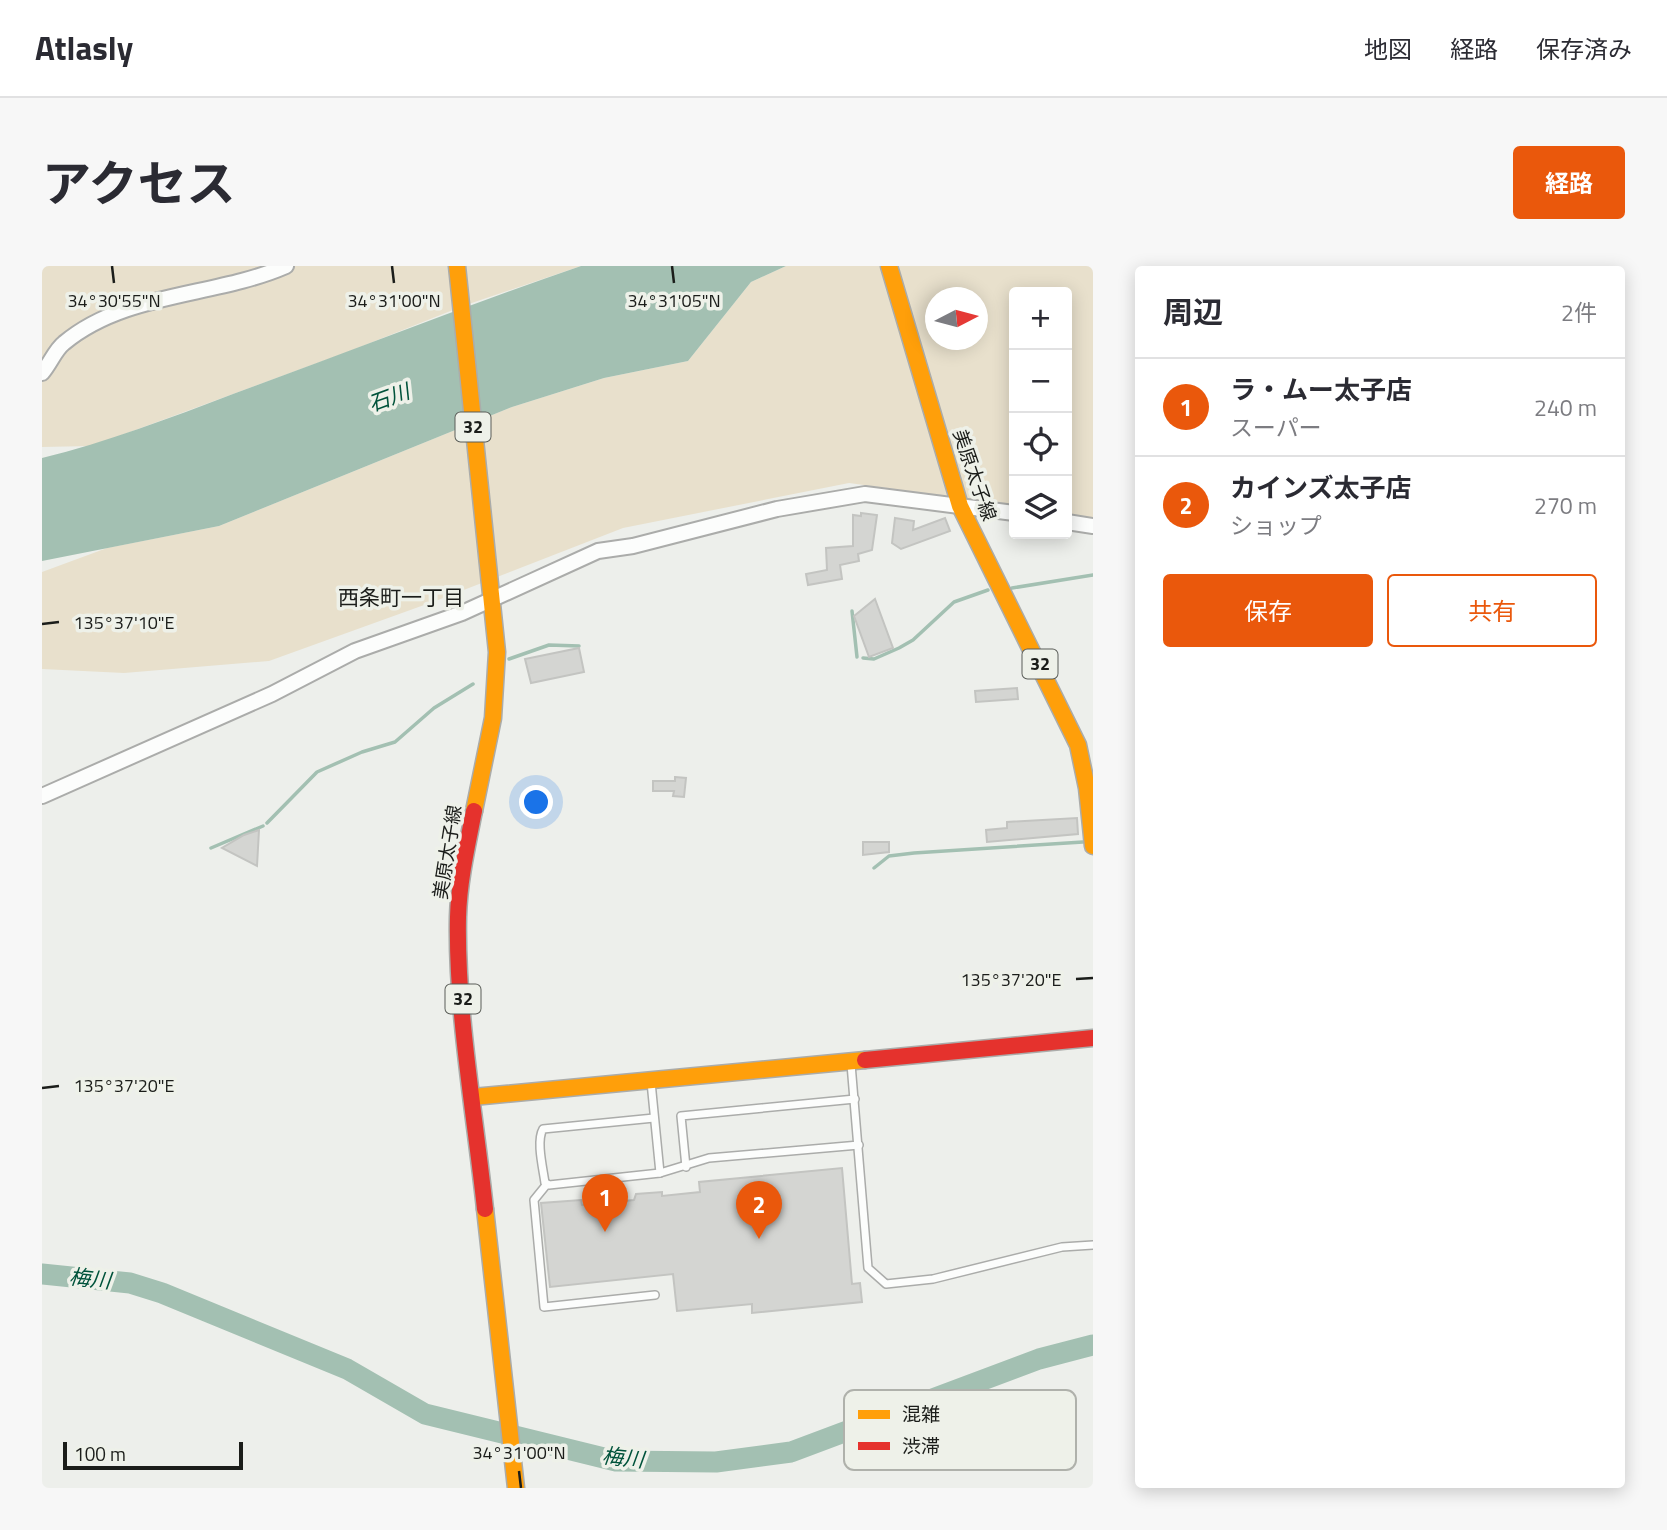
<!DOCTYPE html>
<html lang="ja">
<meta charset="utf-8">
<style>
:root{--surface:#fff;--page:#f7f7f7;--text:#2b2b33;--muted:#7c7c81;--line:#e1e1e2;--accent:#ea580c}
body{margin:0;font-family:"Titillium Web","Noto Sans JP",sans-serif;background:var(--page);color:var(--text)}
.controls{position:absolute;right:21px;top:21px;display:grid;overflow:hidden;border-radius:7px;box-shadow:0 4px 18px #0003}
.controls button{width:63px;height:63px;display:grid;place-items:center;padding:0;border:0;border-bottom:2px solid var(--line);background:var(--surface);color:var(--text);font:35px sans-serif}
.compass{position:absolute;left:883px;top:21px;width:63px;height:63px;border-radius:50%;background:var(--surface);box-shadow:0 4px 18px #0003;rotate:84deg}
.scale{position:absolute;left:21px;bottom:18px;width:180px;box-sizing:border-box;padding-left:7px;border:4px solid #1b1d1a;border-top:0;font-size:19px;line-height:24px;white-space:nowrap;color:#1b1d1a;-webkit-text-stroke:5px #eef1e9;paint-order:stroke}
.you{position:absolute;left:495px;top:537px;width:24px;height:24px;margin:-18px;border:5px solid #fff;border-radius:50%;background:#1a73e8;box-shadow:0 0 0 10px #1a73e833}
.badge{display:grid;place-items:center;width:46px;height:46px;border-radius:50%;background:var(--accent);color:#fff;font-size:23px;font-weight:700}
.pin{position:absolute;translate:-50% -58px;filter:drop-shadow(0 2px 4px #0008)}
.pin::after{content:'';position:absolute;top:37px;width:24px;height:21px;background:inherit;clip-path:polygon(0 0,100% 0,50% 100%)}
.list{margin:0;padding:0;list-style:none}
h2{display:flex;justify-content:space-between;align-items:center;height:91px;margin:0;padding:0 28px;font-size:30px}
h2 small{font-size:23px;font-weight:400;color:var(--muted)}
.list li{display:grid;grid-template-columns:46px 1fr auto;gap:21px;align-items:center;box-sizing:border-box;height:98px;padding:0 28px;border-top:2px solid var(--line)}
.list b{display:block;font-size:26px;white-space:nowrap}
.list p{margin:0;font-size:23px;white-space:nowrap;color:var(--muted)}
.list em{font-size:23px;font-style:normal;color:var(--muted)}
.actions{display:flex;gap:14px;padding:21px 28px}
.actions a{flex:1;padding:16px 0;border:2px solid var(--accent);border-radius:7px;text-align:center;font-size:24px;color:var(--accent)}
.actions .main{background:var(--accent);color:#fff}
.icon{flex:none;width:38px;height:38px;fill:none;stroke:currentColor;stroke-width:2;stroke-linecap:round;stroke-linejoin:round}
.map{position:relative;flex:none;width:1051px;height:1222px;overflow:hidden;border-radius:7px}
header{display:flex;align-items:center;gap:42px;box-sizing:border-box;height:98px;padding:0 35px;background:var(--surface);border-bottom:2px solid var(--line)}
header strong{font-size:33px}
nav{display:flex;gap:38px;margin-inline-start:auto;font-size:24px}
.intro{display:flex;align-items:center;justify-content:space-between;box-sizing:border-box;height:168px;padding:0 42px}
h1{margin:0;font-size:49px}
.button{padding:18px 32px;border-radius:7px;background:var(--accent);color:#fff;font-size:24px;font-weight:700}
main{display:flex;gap:42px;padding:0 42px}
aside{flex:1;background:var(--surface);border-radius:7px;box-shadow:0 4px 18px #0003}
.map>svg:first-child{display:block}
</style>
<header>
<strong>Atlasly</strong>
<nav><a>地図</a><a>経路</a><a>保存済み</a></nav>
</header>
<div class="intro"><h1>アクセス</h1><a class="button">経路</a></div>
<main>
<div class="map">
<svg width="1051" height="1222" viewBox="0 0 1051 1222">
<rect width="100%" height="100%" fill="#edefeb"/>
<g fill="#e8e0cc" fill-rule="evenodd">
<path d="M0 0H539L421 40 308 85 50 180 0 181Z"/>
<path d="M744 0H1051V252L1025 248V26H972V239L807 217 581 262 396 334 227 395 82 407 0 403V306L65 282 177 260 470 141 562 112 646 95 709 16ZM894 32H936V74H894Z"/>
</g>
<path fill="#a3c0b2" d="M539 0H744L709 16 646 95 562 112 470 141 177 260 0 295V192C65 176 128 152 191 128 307 86 422 40 539 0Z"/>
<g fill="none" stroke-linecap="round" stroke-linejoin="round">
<g stroke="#a3c0b2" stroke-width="3.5">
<path d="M970 322 1051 309"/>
<path d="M810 345 815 391"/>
<path d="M821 392 832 393 857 382 871 374 912 336 946 324"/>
<path d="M467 393 507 379 537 380"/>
<path d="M225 557 275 506 320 486 353 476 392 442 431 418"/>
<path d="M169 582 221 560"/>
<path d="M832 602 847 590 872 587 1041 576"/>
</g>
<path stroke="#a3c0b2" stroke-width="21" d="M0 1008 88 1017 120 1027 305 1103 383 1148 574 1195 674 1196 749 1186 997 1093 1051 1079"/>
</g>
<g fill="#d4d5d2" stroke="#c3c4c1" stroke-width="2">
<path d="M819 247 835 249 830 284 816 288 817 295 798 299 800 313 766 319 764 308 785 304 784 282 811 280V249L819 250Z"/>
<path d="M853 252 872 255 871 264 903 252 908 265 859 283 850 277Z"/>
<path d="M833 333 851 382 827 391 812 350Z"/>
<path d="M537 382 542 406 489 417 483 393Z"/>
<path d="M975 422 976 433 934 436 933 425Z"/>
<path d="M633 511 644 512 642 531 631 530 632 525H611V515H633Z"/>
<path d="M1035 552 1036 568 945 576 944 564 965 562V556Z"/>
<path d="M217 564 215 600 180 582 202 569Z"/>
<path d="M821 576H847V586L821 589Z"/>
<path d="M800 902 810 1018 818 1017 820 1036 710 1047V1038L635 1045 631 1008 508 1021 499 937 539 934 540 939 592 934 594 928 620 926V930L658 926 657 916Z"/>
</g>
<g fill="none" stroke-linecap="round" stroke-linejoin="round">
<g stroke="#abacaa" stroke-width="10">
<g id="lane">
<path d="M809 798 826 1002 844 1018 891 1013 1020 981 1051 979"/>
<path d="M609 816 618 907 667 892 817 879"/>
<path d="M612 852 501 863C494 875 501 902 503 917L507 919 618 907"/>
<path d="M644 901 639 850 813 833"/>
<path d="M505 918 492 934 502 1041 613 1029"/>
</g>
</g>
<g stroke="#abacaa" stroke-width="18">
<g id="street">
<path d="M0 107C8 98 13 84 22 77 83 26 173 31 244 0"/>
<path d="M1025 256 1051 260"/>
<path d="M0 530 230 428 313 385 420 347 556 285 591 280 735 243 823 228 972 247"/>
</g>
</g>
<g stroke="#abacaa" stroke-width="19">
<g id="slow">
<path d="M415 0 455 386 451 452 432 545"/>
<path d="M847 0 918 240 1036 479 1045 522 1051 580"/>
<path d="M431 831 823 794"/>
<path d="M443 943 474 1222"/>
</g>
</g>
<g stroke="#abacaa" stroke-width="19">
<g id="jam">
<path d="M432 545C425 580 417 615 416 651 414 745 433 849 443 943"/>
<path d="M823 794 1051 772"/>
</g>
</g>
<use href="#lane" stroke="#fcfdfc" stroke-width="7"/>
<use href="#street" stroke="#fcfdfc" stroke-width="14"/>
<use href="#slow" stroke="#ff9f0a" stroke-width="16"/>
<use href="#jam" stroke="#e5322d" stroke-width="16"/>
</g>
<path fill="none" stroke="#1b1d1a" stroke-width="2.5" d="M70 0 72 17M350 0 352 17M630 0 632 17M0 358 17 356M1034 713 1051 712M0 822 17 820M477 1205 479 1222"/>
<g text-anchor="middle" stroke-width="7" stroke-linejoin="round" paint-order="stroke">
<g fill="#eef1e9" stroke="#5a5d58" stroke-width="2">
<rect x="413.5" y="146.5" width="35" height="29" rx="5"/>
<rect x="980.5" y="383.5" width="35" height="29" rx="5"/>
<rect x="403.5" y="718.5" width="35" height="29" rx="5"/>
</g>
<g font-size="18" font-weight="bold" fill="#1b1d1a">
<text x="431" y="167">32</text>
<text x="998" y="404">32</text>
<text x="421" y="739">32</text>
</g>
<g font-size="19" fill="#1b1d1a" stroke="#eef1e9">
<text transform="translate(933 209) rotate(71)" y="7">美原太子線</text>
<text transform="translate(405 586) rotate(-81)" y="7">美原太子線</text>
</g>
<g font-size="21" font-style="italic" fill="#00533b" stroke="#eef1e9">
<text transform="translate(347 132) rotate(-20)" y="7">石川</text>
<text transform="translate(48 1013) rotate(6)" y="7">梅川</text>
<text transform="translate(581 1192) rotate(6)" y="7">梅川</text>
</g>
<g font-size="21" fill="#1b1d1a" stroke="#eef1e9">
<text x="359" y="339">西条町一丁目</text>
</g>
</g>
<rect x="802" y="1124" width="232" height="80" rx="10" fill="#eef1e9" stroke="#afb1ab" stroke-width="2"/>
<rect x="816" y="1144" width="32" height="9" fill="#ff9f0a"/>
<rect x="816" y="1176" width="32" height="8" fill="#e5322d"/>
<g font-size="19" fill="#1b1d1a">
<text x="860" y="1155">混雑</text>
<text x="860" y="1187">渋滞</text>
</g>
<g font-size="18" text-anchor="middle" fill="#1b1d1a" stroke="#eef1e9" stroke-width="7" stroke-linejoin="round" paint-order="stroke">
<text x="72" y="41">34°30'55"N</text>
<text x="352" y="41">34°31'00"N</text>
<text x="632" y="41">34°31'05"N</text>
<text x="82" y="363">135°37'10"E</text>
<text x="969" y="720">135°37'20"E</text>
<text x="82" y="826">135°37'20"E</text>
<text x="477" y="1193">34°31'00"N</text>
</g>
</svg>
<div class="controls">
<button>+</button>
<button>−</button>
<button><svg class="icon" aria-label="locate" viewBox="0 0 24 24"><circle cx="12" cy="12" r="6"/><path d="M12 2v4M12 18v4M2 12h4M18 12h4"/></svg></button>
<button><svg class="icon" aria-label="layers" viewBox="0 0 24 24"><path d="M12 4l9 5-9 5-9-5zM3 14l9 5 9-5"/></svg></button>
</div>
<svg class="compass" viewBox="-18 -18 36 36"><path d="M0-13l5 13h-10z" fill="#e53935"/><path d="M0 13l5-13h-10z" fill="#7c7c81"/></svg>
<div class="scale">100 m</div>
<div class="you"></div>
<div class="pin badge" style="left:563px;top:966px">1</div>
<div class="pin badge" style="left:717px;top:973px">2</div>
</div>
<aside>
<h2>周辺<small>2件</small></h2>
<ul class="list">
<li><span class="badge">1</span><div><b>ラ・ムー太子店</b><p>スーパー</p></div><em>240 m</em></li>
<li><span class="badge">2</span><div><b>カインズ太子店</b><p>ショップ</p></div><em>270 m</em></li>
</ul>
<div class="actions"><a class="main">保存</a><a>共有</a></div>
</aside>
</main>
